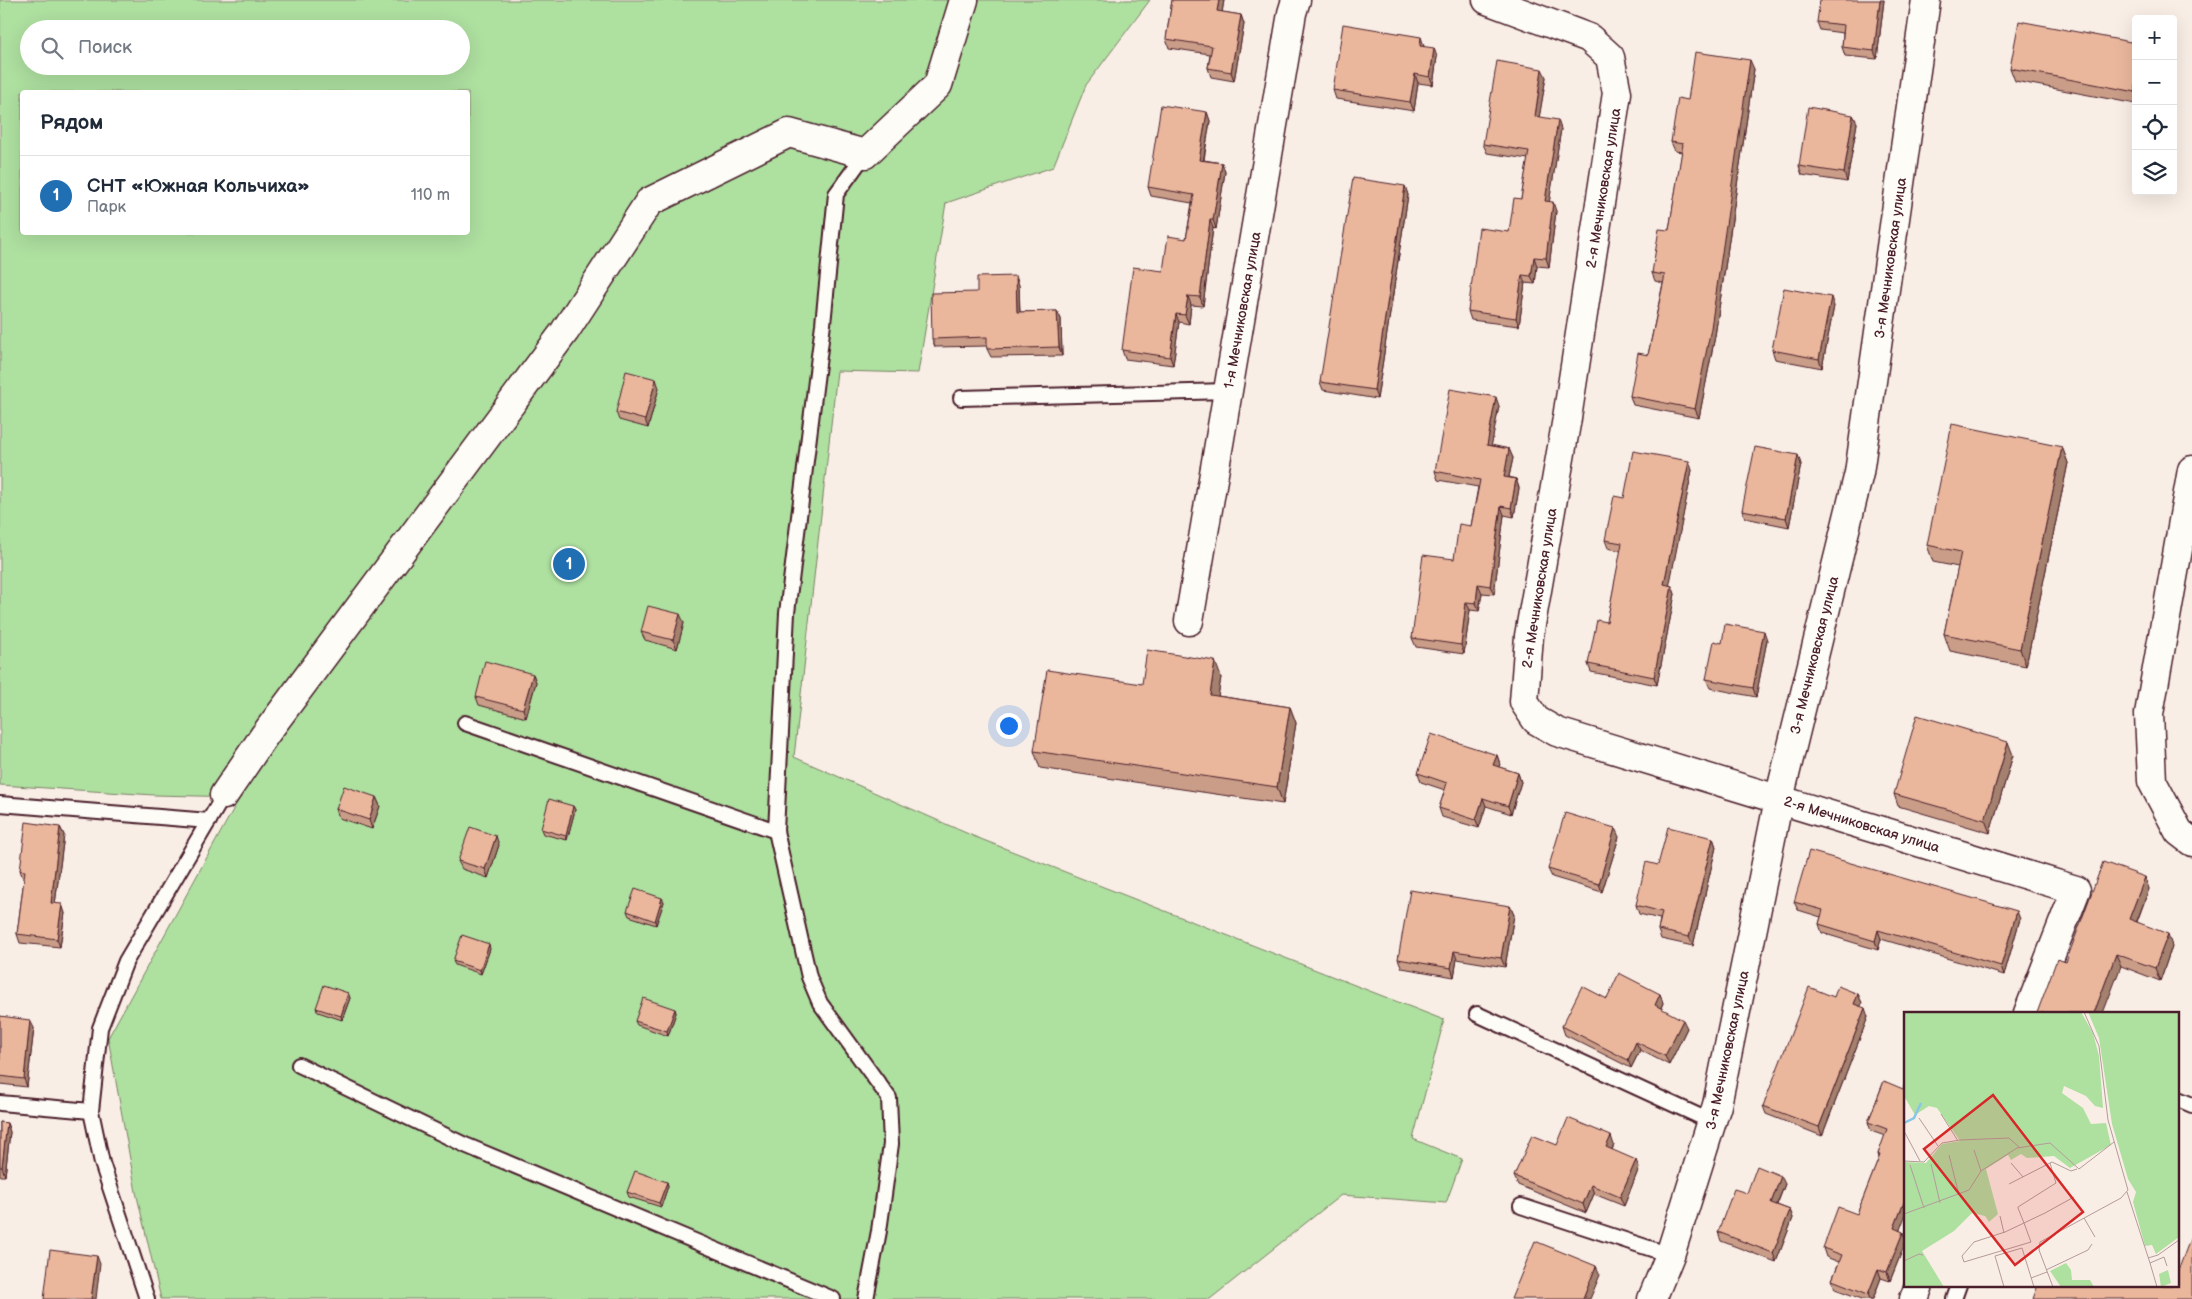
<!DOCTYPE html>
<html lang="ru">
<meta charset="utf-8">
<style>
:root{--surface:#fff;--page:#f6f6f7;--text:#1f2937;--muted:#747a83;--line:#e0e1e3;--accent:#1f6fb2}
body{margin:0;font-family:"Balsamiq Sans",sans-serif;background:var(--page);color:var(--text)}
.controls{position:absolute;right:15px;top:15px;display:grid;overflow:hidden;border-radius:5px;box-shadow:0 5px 20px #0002}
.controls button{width:45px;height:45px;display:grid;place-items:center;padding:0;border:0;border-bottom:1px solid var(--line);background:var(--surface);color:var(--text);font:25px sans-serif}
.you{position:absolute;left:1008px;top:725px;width:18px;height:18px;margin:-12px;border:4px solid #fff;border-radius:50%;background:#1a73e8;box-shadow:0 0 0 8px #1a73e833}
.badge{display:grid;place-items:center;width:32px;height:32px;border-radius:50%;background:var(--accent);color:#fff;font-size:16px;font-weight:700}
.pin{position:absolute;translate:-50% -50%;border:2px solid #fff;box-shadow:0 1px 5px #0006}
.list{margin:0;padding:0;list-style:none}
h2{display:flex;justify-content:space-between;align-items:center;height:65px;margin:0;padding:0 20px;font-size:21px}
h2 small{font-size:16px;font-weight:400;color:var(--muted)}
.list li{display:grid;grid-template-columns:32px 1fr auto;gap:15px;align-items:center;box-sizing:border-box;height:80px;padding:0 20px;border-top:1px solid var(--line)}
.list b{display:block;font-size:19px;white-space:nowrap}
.list p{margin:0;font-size:16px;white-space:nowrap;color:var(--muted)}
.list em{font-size:16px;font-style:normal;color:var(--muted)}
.icon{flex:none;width:28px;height:28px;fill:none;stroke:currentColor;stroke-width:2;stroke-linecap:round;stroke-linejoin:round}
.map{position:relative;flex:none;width:2192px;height:1299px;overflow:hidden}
.search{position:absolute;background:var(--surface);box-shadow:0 5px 20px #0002;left:20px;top:20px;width:450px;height:55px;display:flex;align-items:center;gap:12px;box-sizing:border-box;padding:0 18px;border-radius:28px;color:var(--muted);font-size:19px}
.panel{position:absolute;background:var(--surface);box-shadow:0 5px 20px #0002;left:20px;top:90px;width:450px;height:145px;border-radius:5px}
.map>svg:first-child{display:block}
</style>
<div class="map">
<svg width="2192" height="1299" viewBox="0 0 2192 1299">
<rect width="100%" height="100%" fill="#f9eee5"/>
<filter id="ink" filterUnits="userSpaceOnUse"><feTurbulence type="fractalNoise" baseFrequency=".02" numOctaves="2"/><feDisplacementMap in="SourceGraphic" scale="10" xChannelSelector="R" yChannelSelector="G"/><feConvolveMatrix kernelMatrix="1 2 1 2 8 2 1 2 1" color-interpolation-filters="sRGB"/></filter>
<g filter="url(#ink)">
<path fill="#aee0a0" stroke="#7c8066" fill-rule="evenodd" d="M0 0H1150L1086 85 1053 167 946 203 918 373 837 371 794 757 973 836 1444 1020 1413 1139 1462 1159 1446 1203 1341 1195 1210 1299H161L136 1192 108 1038 240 797 154 795 0 785ZM29 29H461V66H29ZM22 92H468V232H22Z"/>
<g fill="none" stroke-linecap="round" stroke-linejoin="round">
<g stroke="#4a1f2b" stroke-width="18">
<g id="lane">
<path d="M865 154 836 194 823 324 787 613 776 831 809 977 820 1003 889 1098 891 1144 879 1231 866 1299"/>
<path d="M961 398 1228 391"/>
<path d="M465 723 776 831"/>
<path d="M0 804 209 821"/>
<path d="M1477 1014 1712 1122"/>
<path d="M299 1065 465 1145 833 1299"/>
<path d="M2178 1099 2192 1105"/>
<path d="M0 1103 91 1111"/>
<path d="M1521 1206 1670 1255"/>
<path d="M147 1299 102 1163 91 1111 100 1028 126 961 224 795"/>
<path d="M1954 1299 1959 1285"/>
</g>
</g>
<g stroke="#4a1f2b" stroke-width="31">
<g id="street">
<path d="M1487 0 1589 38 1610 57 1617 93 1567 418 1529 636 1524 702 1536 720 1557 732 2076 890 2028 1013"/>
<path d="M1189 621 1292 13 1296 0"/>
<path d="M224 795 264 736 565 331 649 202 789 133 865 154 938 85 964 0"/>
<path d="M1652 1299 1670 1255 1717 1105 1779 799 1859 473 1926 0"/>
<path d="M1914 1299 1919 1285"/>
</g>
</g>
<g stroke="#4a1f2b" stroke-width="31">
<path id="secondary" d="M2192 470 2149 714 2152 781 2179 832 2192 842"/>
</g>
<use href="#lane" stroke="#fdfcf7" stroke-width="14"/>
<use href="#street" stroke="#fdfcf7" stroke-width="28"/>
<use href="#secondary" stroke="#fdfcf7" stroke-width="28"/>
</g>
<g fill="#c99d87" stroke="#4a1f2b">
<path d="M1172 0H1224L1222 12 1241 15 1244 24 1234 81 1211 77 1208 68 1210 54 1169 48 1166 39Z"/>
<path d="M1884 0 1877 59 1845 56 1842 47 1843 33 1820 30 1817 22Z"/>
<path d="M2136 43V104L2015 81 2010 68Z"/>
<path d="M1424 47 1437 57 1433 85 1418 83 1414 111 1336 99 1333 90 1424 46Z"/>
<path d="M1754 69 1715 336 1699 418 1633 405 1630 396 1648 355 1663 283 1655 281 1652 273 1669 230 1682 152 1675 151 1671 142 1688 100Z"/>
<path d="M1546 77 1539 117 1561 129 1549 202 1556 211 1549 267 1537 266 1535 284 1525 283 1519 326 1471 320 1468 311 1509 232 1521 199 1528 159 1487 153 1483 144Z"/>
<path d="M1207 112 1210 121 1204 160 1222 163 1225 172 1216 229 1213 228 1203 306 1191 305 1189 324 1179 322 1173 365 1125 359 1122 350 1163 271 1186 239 1192 203 1151 196 1148 187Z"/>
<path d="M1853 115 1857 123 1847 182 1802 175 1799 166Z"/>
<path d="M1405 186 1408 195 1377 399 1323 390 1320 382Z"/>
<path d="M1019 285 1020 312 1057 311 1061 319 1062 356 991 357 987 349V346L935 347 932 339 977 292Z"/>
<path d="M1834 306 1822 368 1775 359 1772 350Z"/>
<path d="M659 388 648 428 619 420 616 412Z"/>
<path d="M1499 406 1491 445 1509 449 1513 458 1509 477 1516 479 1519 488 1514 517 1504 515 1494 594 1482 593 1479 611 1470 610 1464 654 1416 647 1412 638 1471 526 1478 487 1438 480 1435 471Z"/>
<path d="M2062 447 2068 463 2026 666 1950 651 1944 634 1958 567 1933 562 1927 545Z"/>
<path d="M1801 464 1789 527 1745 518 1742 510Z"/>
<path d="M1692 470 1669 585 1672 586 1675 594 1657 685 1591 672 1588 664 1607 622 1621 551 1608 548 1605 540Z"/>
<path d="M684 623 677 649 645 640 641 632Z"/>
<path d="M1767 640 1756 697 1710 688 1706 679 1722 643Z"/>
<path d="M533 674 536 682 526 718 479 705 476 697Z"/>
<path d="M1221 677 1218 696 1290 707 1296 723 1283 804 1040 768 1034 751Z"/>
<path d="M1497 755 1500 764 1499 767 1518 773 1521 782 1511 814 1486 806 1479 828 1442 817 1439 808 1445 790 1421 782 1418 773Z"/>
<path d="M2013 755 1990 833 1898 806 1894 794Z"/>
<path d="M376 797 380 806 372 829 339 818 336 809Z"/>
<path d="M573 806 575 810 567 840 543 834 541 829Z"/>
<path d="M60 827 64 835 55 904 65 913 60 947 20 943 17 934 24 879H23L20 870Z"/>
<path d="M1619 837 1602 892 1552 877 1548 869Z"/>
<path d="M1713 838 1716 847 1693 946 1661 939 1658 930 1660 919 1639 914 1636 905 1658 865Z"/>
<path d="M499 845 488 878 462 869 458 861Z"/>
<path d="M2145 877 2149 889 2137 922 2172 946 2160 981 2121 966 2066 962Z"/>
<path d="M662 898 664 902 656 925 629 916 627 911Z"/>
<path d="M1794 902 2020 919 2004 975 1881 939 1878 950 1822 933 1819 924 1821 917 1798 910Z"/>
<path d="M1510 906 1514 915 1505 967 1457 959 1454 977 1402 968 1398 959Z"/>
<path d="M490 949 481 974 455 965 453 961Z"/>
<path d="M348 993 350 998 342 1020 318 1012 316 1008Z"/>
<path d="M1660 994 1663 1003 1661 1008 1687 1028 1669 1065 1640 1050 1631 1068 1565 1035 1562 1026 1607 999Z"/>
<path d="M1858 994 1862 1003 1860 1007 1868 1017 1822 1136 1766 1114 1763 1106 1834 997Z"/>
<path d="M675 1009 676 1013 668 1036 637 1025 635 1021Z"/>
<path d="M0 1016 34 1028 27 1087 0 1084Z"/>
<path d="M1884 1081 1900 1231 1903 1232 1906 1241 1890 1281 1881 1278 1873 1299H1862L1835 1289 1832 1280 1839 1262 1826 1257 1823 1248 1857 1214 1879 1158 1878 1154 1885 1136 1871 1131 1868 1122Z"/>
<path d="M0 1122 7 1123 10 1132 5 1176H0Z"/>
<path d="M1557 1145H1614L1612 1150 1639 1168 1624 1206 1594 1194 1586 1213 1518 1185 1514 1176Z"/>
<path d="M667 1182 668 1186 661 1207 629 1197 627 1192Z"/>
<path d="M1785 1184 1777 1205 1790 1210 1793 1218 1776 1262 1721 1241 1718 1232 1747 1193Z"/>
</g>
<g fill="#a4806e" stroke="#4a1f2b">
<path d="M1219 0H1224L1221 20 1217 11Z"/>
<path d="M1880 0H1884L1877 59 1874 51Z"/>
<path d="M1241 15 1244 24 1234 81 1231 72Z"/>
<path d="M1421 37 1424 46 1423 55 1420 46Z"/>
<path d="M1434 48 1437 57 1433 85 1430 77Z"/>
<path d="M1750 60 1754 69 1715 336 1699 418 1695 409Z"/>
<path d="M1542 69 1546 77 1538 125 1535 116Z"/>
<path d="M1415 74 1418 83 1414 111 1410 102Z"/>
<path d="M1207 112 1210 121 1202 168 1199 160Z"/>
<path d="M1853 115 1857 123 1847 182 1844 173Z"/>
<path d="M1558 120 1561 129 1548 210 1545 201Z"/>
<path d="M1222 163 1225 172 1216 229 1213 220Z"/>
<path d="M1405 186 1408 195 1377 399 1374 390Z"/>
<path d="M1553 202 1556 211 1549 267 1546 258Z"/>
<path d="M1210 220 1213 228 1203 306 1200 297Z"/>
<path d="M1534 257 1537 266 1535 284 1531 276Z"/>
<path d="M1522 275 1525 283 1519 326 1516 318Z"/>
<path d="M1016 276 1019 285 1020 321 1017 312Z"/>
<path d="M1188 296 1191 305 1189 324 1185 315Z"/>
<path d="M1831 297 1834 306 1822 368 1819 359Z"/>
<path d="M1057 311 1061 319 1062 356 1059 347Z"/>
<path d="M1176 314 1179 322 1173 365 1170 357Z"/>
<path d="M656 379 659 388 648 428 645 420Z"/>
<path d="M1496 397 1499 406 1490 453 1487 445Z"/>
<path d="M2062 447 2068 463 2026 666 2020 649Z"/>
<path d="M1509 449 1513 458 1507 485 1504 477Z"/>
<path d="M1798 455 1801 464 1789 527 1786 518Z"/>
<path d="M1689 461 1692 470 1668 593 1664 584Z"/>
<path d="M1516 479 1519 488 1514 517 1511 508Z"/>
<path d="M1501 506 1504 515 1494 594 1490 586Z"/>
<path d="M1478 584 1482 593 1479 611 1476 603Z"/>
<path d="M1672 586 1675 594 1657 685 1654 677Z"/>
<path d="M1466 602 1470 610 1464 654 1461 645Z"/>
<path d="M680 614 684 623 677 649 673 640Z"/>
<path d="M1764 631 1767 640 1756 697 1753 688Z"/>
<path d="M1215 661 1221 677 1216 711 1210 695Z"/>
<path d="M533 674 536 682 526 718 523 709Z"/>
<path d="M1290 707 1296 723 1283 804 1277 787Z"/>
<path d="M2008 742 2013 755 1990 833 1985 820Z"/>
<path d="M1497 755 1500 764 1496 774 1493 765Z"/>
<path d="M1518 773 1521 782 1511 814 1508 806Z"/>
<path d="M376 797 380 806 372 829 369 820Z"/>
<path d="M1483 798 1486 806 1479 828 1476 820Z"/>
<path d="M573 806 575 810 567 840 566 836Z"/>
<path d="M60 827 64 835 54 912 51 903Z"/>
<path d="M1615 828 1619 837 1602 892 1599 884Z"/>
<path d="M496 836 499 845 488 878 485 869Z"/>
<path d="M1713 838 1716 847 1693 946 1689 937Z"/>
<path d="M2145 877 2149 889 2133 931 2129 919Z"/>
<path d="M662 898 664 902 656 925 655 921Z"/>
<path d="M62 904 65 913 60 947 57 939Z"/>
<path d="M1510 906 1514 915 1505 967 1501 958Z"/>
<path d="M2017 911 2020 919 2004 975 2001 966Z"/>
<path d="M1878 930 1881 939 1878 950 1875 941Z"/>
<path d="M2168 934 2172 946 2160 981 2155 968Z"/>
<path d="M489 944 490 949 481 974 480 970Z"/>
<path d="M1454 951 1457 959 1454 977 1451 968Z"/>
<path d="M2116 954 2121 966 2103 1013H2094Z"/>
<path d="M348 993 350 998 342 1020 341 1016Z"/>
<path d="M1660 994 1663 1003 1658 1014 1655 1005Z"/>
<path d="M1858 994 1862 1003 1858 1013 1854 1004Z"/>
<path d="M1865 1008 1868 1017 1822 1136 1819 1127Z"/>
<path d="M675 1009 676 1013 668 1036 667 1031Z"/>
<path d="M30 1020 34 1028 27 1087 24 1079Z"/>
<path d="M1683 1020 1687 1028 1669 1065 1665 1056Z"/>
<path d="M1636 1042 1640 1050 1631 1068 1628 1060Z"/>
<path d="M7 1123 10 1132 5 1176 2 1167Z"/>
<path d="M1611 1136 1614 1145 1609 1156 1606 1147Z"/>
<path d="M1636 1160 1639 1168 1624 1206 1620 1197Z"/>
<path d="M1781 1176 1785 1184 1774 1211 1771 1203Z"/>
<path d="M667 1182 668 1186 661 1207 659 1203Z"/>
<path d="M1591 1185 1594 1194 1586 1213 1583 1204Z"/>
<path d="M1906 1197V1214L1897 1237 1894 1228Z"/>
<path d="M1790 1210 1793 1218 1776 1262 1773 1253Z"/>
<path d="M1903 1232 1906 1241 1890 1281 1887 1272Z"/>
<path d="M97 1256 100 1264 96 1299H91Z"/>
<path d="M1596 1266 1600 1275 1590 1299H1583Z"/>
<path d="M1878 1269 1881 1278 1873 1299H1870L1868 1294Z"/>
</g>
<g fill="#eab79d" stroke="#4a1f2b">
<path d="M1172 0H1219L1217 11 1241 15 1231 72 1208 68 1212 46 1166 39Z"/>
<path d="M1820 0H1880L1874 51 1842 47 1844 25 1817 22Z"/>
<path d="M2019 21 2136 43V92L2010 68Z"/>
<path d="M1343 24 1421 37 1420 46 1434 48 1430 77 1415 74 1410 102 1333 90Z"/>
<path d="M1695 52 1750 60 1711 328 1695 409 1630 396 1638 353 1648 355 1665 275 1652 273 1659 229 1669 230 1683 144 1671 142 1678 98 1688 100Z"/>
<path d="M1497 61 1542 69 1535 116 1558 120 1545 201 1553 202 1546 258 1534 257 1531 276 1522 275 1516 318 1468 311 1479 228 1509 232 1514 198 1521 199 1529 151 1483 144Z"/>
<path d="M1161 105 1207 112 1199 160 1222 163 1213 220H1210L1200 297 1188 296 1185 315 1176 314 1170 357 1122 350 1133 267 1163 271 1168 236 1186 239 1194 195 1148 187Z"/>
<path d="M1808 107 1853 115 1844 173 1799 166Z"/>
<path d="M1353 178 1405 186 1374 390 1320 382Z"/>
<path d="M1016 276 1017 312 1057 311 1059 347 987 349V337L932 339 931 293 977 292V277Z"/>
<path d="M1784 288 1831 297 1819 359 1772 350Z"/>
<path d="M626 371 656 379 645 420 616 412Z"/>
<path d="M1450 389 1496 397 1487 445 1509 449 1504 477 1516 479 1511 508 1501 506 1490 586 1478 584 1476 603 1466 602 1461 645 1412 638 1423 555 1454 559 1459 524 1471 526 1480 480 1435 471Z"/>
<path d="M1952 424 2062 447 2020 649 1944 634 1961 552 1927 545Z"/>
<path d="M1755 447 1798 455 1786 518 1742 510Z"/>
<path d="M1633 451 1689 461 1664 584 1672 586 1654 677 1588 664 1597 620 1607 622 1622 543 1605 540 1614 496 1624 498Z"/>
<path d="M648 606 680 614 673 640 641 632Z"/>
<path d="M1725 624 1764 631 1753 688 1706 679 1714 641 1722 643Z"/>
<path d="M1147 650 1215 661 1210 695 1290 707 1277 787 1034 751 1047 670 1142 684Z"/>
<path d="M485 661 533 674 523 709 476 697Z"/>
<path d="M1917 715 2008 742 1985 820 1894 794Z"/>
<path d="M1431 734 1497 755 1493 765 1518 773 1508 806 1483 798 1476 820 1439 808 1447 783 1418 773Z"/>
<path d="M344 786 376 797 369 820 336 809Z"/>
<path d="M549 799 573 806 566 836 541 829Z"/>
<path d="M1565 813 1615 828 1599 884 1548 869Z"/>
<path d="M26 822 60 827 51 903 62 904 57 939 17 934 25 871 20 870Z"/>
<path d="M470 827 496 836 485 869 458 861Z"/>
<path d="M1668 827 1713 838 1689 937 1658 930 1662 912 1636 905 1646 862 1658 865Z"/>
<path d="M1809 851 2017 911 2001 966 1878 930 1875 941 1819 924 1823 910 1794 902Z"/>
<path d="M2103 862 2145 877 2129 919 2168 934 2155 968 2116 954 2094 1013H2037L2057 959 2066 962Z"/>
<path d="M635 889 662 898 655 921 627 911Z"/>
<path d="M1410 890 1510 906 1501 958 1454 951 1451 968 1398 959Z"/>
<path d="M462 935 489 944 480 970 453 961Z"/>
<path d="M1619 973 1660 994 1655 1005 1683 1020 1665 1056 1636 1042 1628 1060 1562 1026 1582 986 1607 999Z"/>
<path d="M324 985 348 993 341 1016 316 1008Z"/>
<path d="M1838 986 1858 994 1854 1004 1865 1008 1819 1127 1763 1106 1809 987 1834 997Z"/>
<path d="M643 998 675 1009 667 1031 635 1021Z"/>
<path d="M0 1016 30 1020 24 1079 0 1076Z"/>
<path d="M1884 1081 1903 1089 1906 1081V1197L1894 1228 1903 1232 1887 1272 1878 1269 1868 1294 1832 1280 1842 1255 1823 1248 1838 1207 1857 1214 1880 1155 1878 1154 1887 1129 1868 1122Z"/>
<path d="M1568 1118 1611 1136 1606 1147 1636 1160 1620 1197 1591 1185 1583 1204 1514 1176 1532 1135 1557 1145Z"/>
<path d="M0 1122 7 1123 2 1167H0Z"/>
<path d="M1757 1166 1781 1176 1771 1203 1790 1210 1773 1253 1718 1232 1734 1189 1747 1193Z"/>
<path d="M635 1171 667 1182 659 1203 627 1192Z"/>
<path d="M2192 1234V1299H2033L2038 1285H2178V1271Z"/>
<path d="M1535 1241 1596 1266 1583 1299H1511Z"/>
<path d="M50 1250 97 1256 91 1299H44Z"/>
</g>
</g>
<g text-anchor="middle" stroke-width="4" stroke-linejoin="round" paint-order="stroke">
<g font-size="14" fill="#4a1f2b" stroke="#fdfcf7">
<text transform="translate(1603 188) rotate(-81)" y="5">2-я Мечниковская улица</text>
<text transform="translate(1890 258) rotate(-82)" y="5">3-я Мечниковская улица</text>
<text transform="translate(1242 310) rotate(-80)" y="5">1-я Мечниковская улица</text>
<text transform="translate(1539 588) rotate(-81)" y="5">2-я Мечниковская улица</text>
<text transform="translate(1814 655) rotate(-76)" y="5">3-я Мечниковская улица</text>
<text transform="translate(1862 824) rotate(17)" y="5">2-я Мечниковская улица</text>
<text transform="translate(1727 1050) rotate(-78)" y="5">3-я Мечниковская улица</text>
</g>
</g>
<g transform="translate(1904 1012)">
<rect width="275" height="275" fill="#f9eee5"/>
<path d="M0 0H177L189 21 195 44 199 96 191 94 182 84 160 74 158 81 179 96 187 112 202 111 207 133 166 156 150 144 123 146 117 142 107 148 104 143 82 157 94 202 85 210 81 204 68 201 50 219 18 239 40 275H0V150L22 151 38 132 56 129 33 96 25 94 11 103 0 84ZM184 0H275V225L252 242 248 233 241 234 229 190 232 180 224 167 208 112 195 26ZM162 251 167 258 168 268H186L190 275H157L146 259ZM264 258 267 271 257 275 255 262Z" fill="#aee0a0"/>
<path fill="none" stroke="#88c6e8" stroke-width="2.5" d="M0 111 10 106 17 91"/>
<path fill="none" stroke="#b39b9b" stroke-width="1" d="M37 102 54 129M15 106 34 134M0 119 16 149M70 138 77 159M45 143 55 183M0 149 20 150 38 131 56 128 105 126 116 136M107 151 119 165M146 151 152 171 114 195V196L120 211 127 230 60 250 58 244 70 230 101 220 120 211 141 201 170 185M27 152 36 191M6 153 20 196M105 172 148 150 167 159 173 157M223 180 246 251M0 202 65 178 77 159 113 136 146 131 175 157 210 130M96 204 100 221M180 206 191 225M244 246 254 243 275 228M0 249 15 242 19 243M142 258 184 238 188 232M127 266 143 260M100 275 91 244 118 236 130 275M149 275 135 238 136 230 217 186 224 178 204 108 195 34 180 0M253 275 246 251 260 245 263 254"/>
<path fill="#d62828" fill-opacity="0.15" stroke="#d62828" stroke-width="2.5" d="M89 83 179 200 111 253 20 137Z"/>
<rect width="275" height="275" fill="none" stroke="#4a1f2b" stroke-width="2.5"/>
</g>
</svg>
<div class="controls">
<button>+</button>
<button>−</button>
<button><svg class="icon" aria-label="locate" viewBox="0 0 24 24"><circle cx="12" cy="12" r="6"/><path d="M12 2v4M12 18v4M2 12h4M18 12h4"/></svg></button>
<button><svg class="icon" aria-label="layers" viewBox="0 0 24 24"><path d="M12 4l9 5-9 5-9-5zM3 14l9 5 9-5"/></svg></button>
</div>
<div class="you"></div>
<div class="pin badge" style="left:569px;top:564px">1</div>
<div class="search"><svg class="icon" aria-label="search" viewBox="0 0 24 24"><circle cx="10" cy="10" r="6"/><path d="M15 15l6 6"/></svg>Поиск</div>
<section class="panel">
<h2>Рядом<small></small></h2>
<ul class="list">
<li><span class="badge">1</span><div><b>СНТ «Южная Кольчиха»</b><p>Парк</p></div><em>110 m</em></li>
</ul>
</section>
</div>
